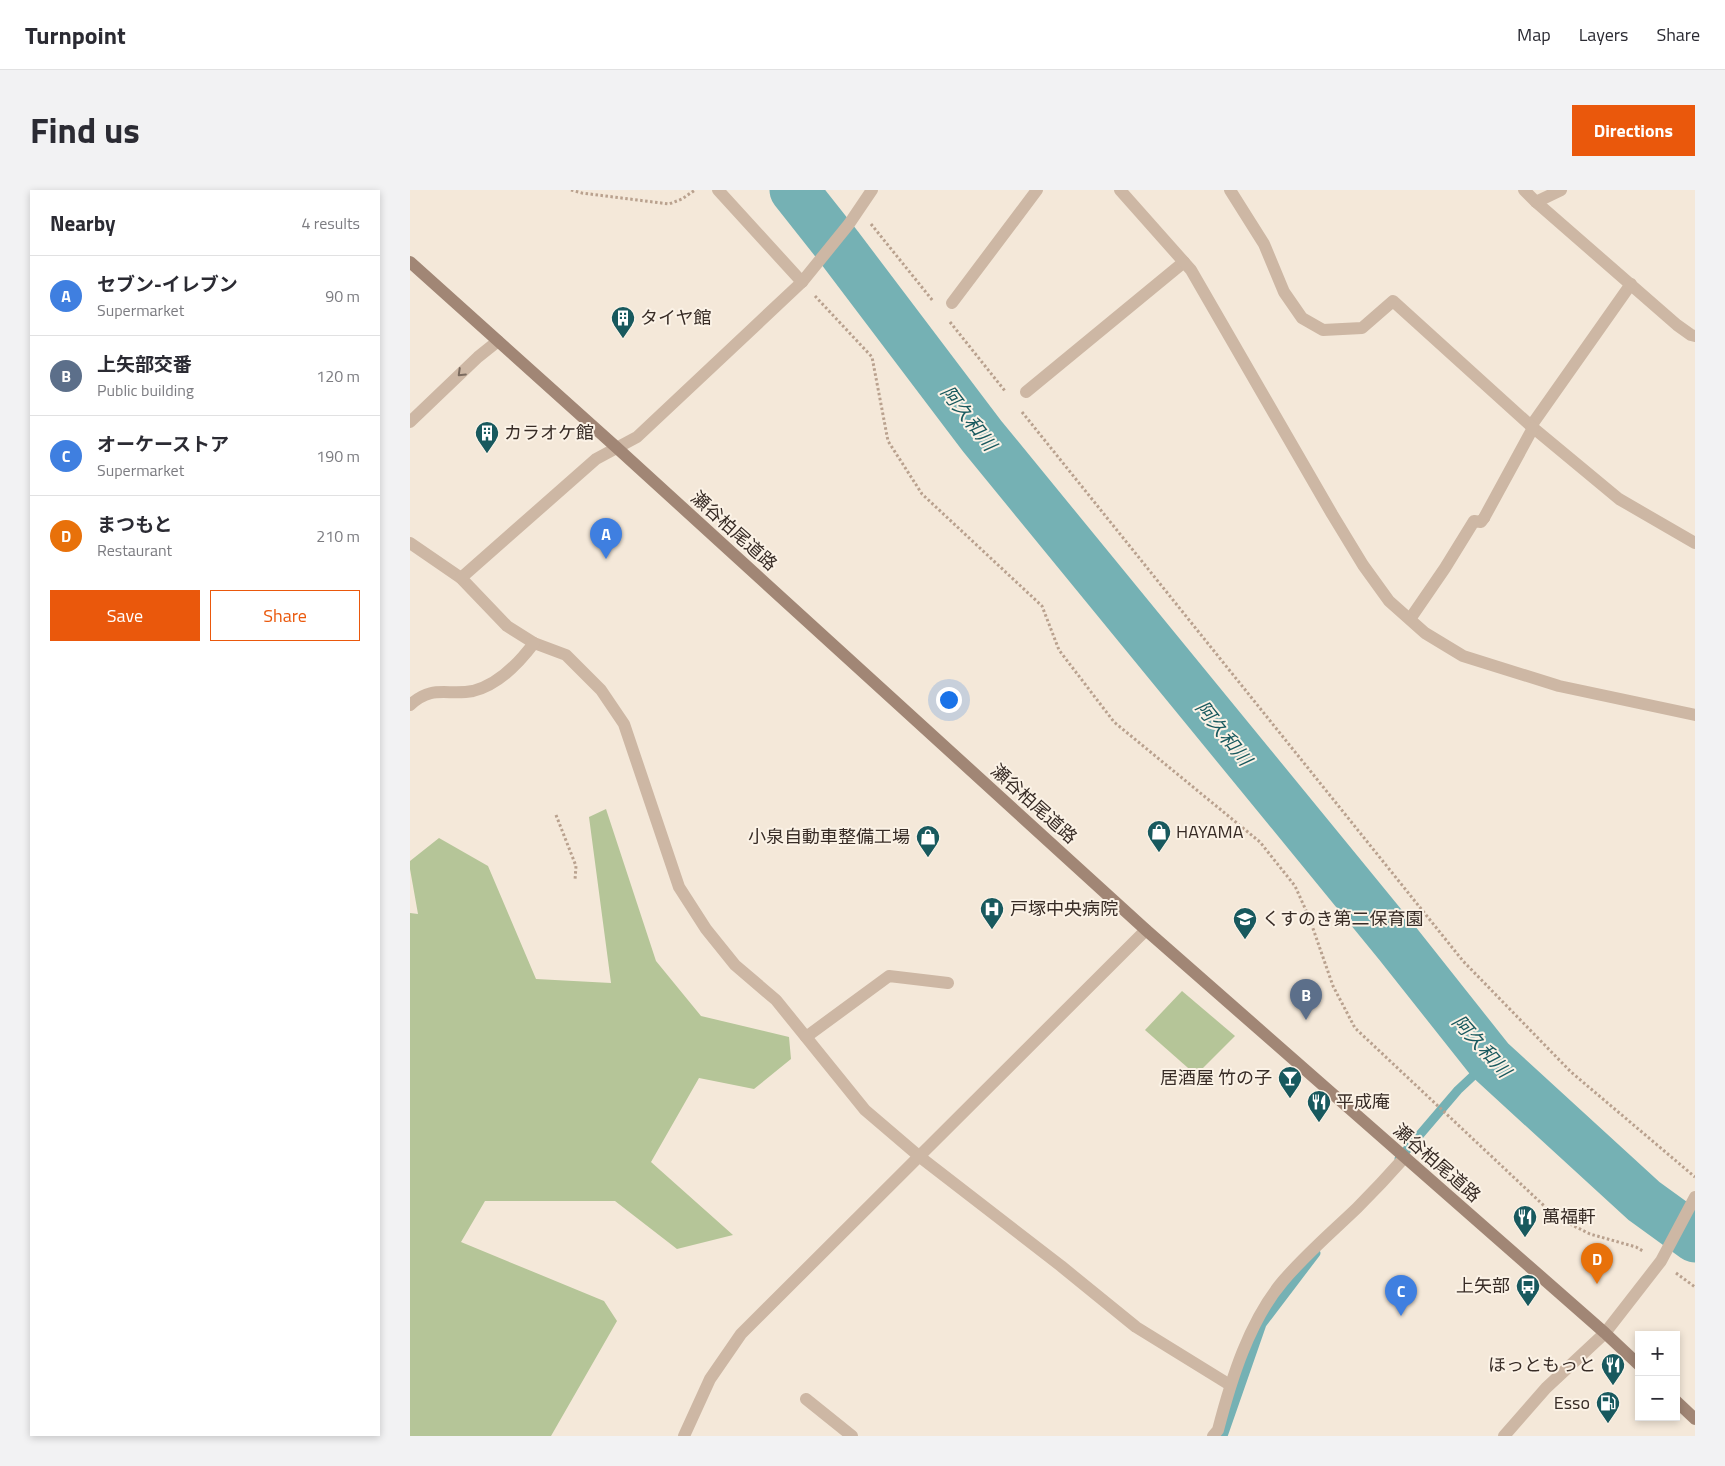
<!DOCTYPE html>
<meta charset="utf-8">
<style>
:root{--surface:#fff;--page:#f2f2f3;--text:#2b2b33;--muted:#7c7c81;--line:#e1e1e2;--accent:#ea580c}
body{margin:0;font-family:"Titillium Web","Noto Sans JP",sans-serif;background:var(--page);color:var(--text)}
.controls{position:absolute;right:15px;bottom:15px;display:grid;overflow:hidden;border-radius:0px;box-shadow:0 2px 8px #0003}
.controls button{width:45px;height:45px;display:grid;place-items:center;padding:0;border:0;border-bottom:1px solid var(--line);background:var(--surface);color:var(--text);font:25px sans-serif}
.you{position:absolute;left:538px;top:509px;width:18px;height:18px;margin:-12px;border:4px solid #fff;border-radius:50%;background:#1a73e8;box-shadow:0 0 0 8px #1a73e833}
.badge{display:grid;place-items:center;width:32px;height:32px;border-radius:50%;background:var(--accent);color:#fff;font-size:16px;font-weight:700}
.pin{position:absolute;translate:-50% -41px;filter:drop-shadow(0 1px 2px #0008)}
.pin::after{content:'';position:absolute;top:26px;width:18px;height:15px;background:inherit;clip-path:polygon(0 0,100% 0,50% 100%)}
.list{margin:0;padding:0;list-style:none}
h2{display:flex;justify-content:space-between;align-items:center;height:65px;margin:0;padding:0 20px;font-size:21px}
h2 small{font-size:16px;font-weight:400;color:var(--muted)}
.list li{display:grid;grid-template-columns:32px 1fr auto;gap:15px;align-items:center;box-sizing:border-box;height:80px;padding:0 20px;border-top:1px solid var(--line)}
.list b{display:block;font-size:19px;white-space:nowrap}
.list p{margin:0;font-size:16px;white-space:nowrap;color:var(--muted)}
.list em{font-size:16px;font-style:normal;color:var(--muted)}
.actions{display:flex;gap:10px;padding:15px 20px}
.actions a{flex:1;padding:11px 0;border:1px solid var(--accent);border-radius:0px;text-align:center;font-size:18px;color:var(--accent)}
.actions .main{background:var(--accent);color:#fff}
.map{position:relative;flex:none;width:1285px;height:1246px;overflow:hidden;border-radius:0px}
header{display:flex;align-items:center;gap:30px;box-sizing:border-box;height:70px;padding:0 25px;background:var(--surface);border-bottom:1px solid var(--line)}
header strong{font-size:24px}
nav{display:flex;gap:28px;margin-inline-start:auto;font-size:18px}
.intro{display:flex;align-items:center;justify-content:space-between;box-sizing:border-box;height:120px;padding:0 30px}
h1{margin:0;font-size:35px}
.button{padding:12px 22px;border-radius:0px;background:var(--accent);color:#fff;font-size:18px;font-weight:700}
main{display:flex;gap:30px;padding:0 30px}
aside{flex:1;background:var(--surface);border-radius:0px;box-shadow:0 2px 8px #0003}
.map>svg:first-child{display:block}
</style>
<header>
<strong>Turnpoint</strong>
<nav><a>Map</a><a>Layers</a><a>Share</a></nav>
</header>
<div class="intro"><h1>Find us</h1><a class="button">Directions</a></div>
<main>
<aside>
<h2>Nearby<small>4 results</small></h2>
<ul class="list">
<li><span class="badge" style="background:#3f7fe0">A</span><div><b>セブン-イレブン</b><p>Supermarket</p></div><em>90 m</em></li>
<li><span class="badge" style="background:#5c6f8a">B</span><div><b>上矢部交番</b><p>Public building</p></div><em>120 m</em></li>
<li><span class="badge" style="background:#3f7fe0">C</span><div><b>オーケーストア</b><p>Supermarket</p></div><em>190 m</em></li>
<li><span class="badge" style="background:#e8710a">D</span><div><b>まつもと</b><p>Restaurant</p></div><em>210 m</em></li>
</ul>
<div class="actions"><a class="main">Save</a><a>Share</a></div>
</aside>
<div class="map">
<svg width="1285" height="1246" viewBox="0 0 1285 1246">
<rect width="100%" height="100%" fill="#f4e8d9"/>
<g fill="#b5c598">
<path d="M196 619 246 771 291 826 379 847 381 869 344 899 289 888 241 972 323 1045 267 1059 205 1011H75L51 1052 194 1111 207 1131 141 1246H0V723L8 724 0 679V671L29 648 78 676 126 789 201 793 179 627Z"/>
<path d="M772 801 825 846 786 885 735 840Z"/>
</g>
<g fill="none" stroke-linecap="round" stroke-linejoin="round">
<g stroke="#75b1b4" stroke-width="9">
<path d="M989 969 1048 900 1080 870"/>
<path d="M813 1246 852 1134 906 1063"/>
</g>
<path stroke="#75b1b4" stroke-width="49" d="M384 0 429 57 572 246 988 754 1080 870 1234 1011 1285 1048"/>
<g stroke="#b9a18e" stroke-width="3" stroke-dasharray="2.5 2.5" stroke-linecap="butt">
<path d="M161 0 172 3 259 14 272 9 285 0"/>
<path d="M461 34 523 111"/>
<path d="M405 106 462 167 478 251 512 304 632 416 649 460 704 532 850 652 885 696 899 727 923 796 945 838 1146 1027 1180 1044 1226 1057 1233 1061"/>
<path d="M540 132 595 201"/>
<path d="M612 222 1053 771 1161 882 1285 987"/>
<path d="M146 625 166 676 165 690"/>
<path d="M1266 1083 1285 1097"/>
</g>
<g stroke="#cdb7a4" stroke-width="12">
<path d="M542 113 627 0"/>
<path d="M616 202 774 72"/>
<path d="M0 232 68 167 88 151"/>
<path d="M1121 236 1221 94"/>
<path d="M1000 429 1035 378 1064 331 1071 332 1074 328"/>
</g>
<g stroke="#cdb7a4" stroke-width="12">
<path d="M308 0 392 92"/>
<path d="M710 0 781 80 922 324 953 375 979 411 1015 443 1053 466 1149 496 1285 525"/>
<path d="M820 0 854 54 874 102 892 128 913 140 952 138 983 111 1121 236 1209 309 1285 353"/>
<path d="M1114 0 1126 12 1267 135 1281 145 1285 146"/>
<path d="M1126 12 1151 0"/>
<path d="M1074 328 1123 238"/>
<path d="M0 353 51 388 97 436 124 453 156 465 191 500 214 534 269 697 296 739 325 775 366 810 455 920 510 967 651 1076 726 1137 820 1195"/>
<path d="M51 388 186 269 227 247 392 92 439 34 462 0"/>
<path d="M0 515C23 494 37 506 63 501 88 495 109 473 124 453"/>
<path d="M396 847 479 786 538 793"/>
<path d="M396 1209 442 1246"/>
<path d="M803 1246 808 1240C821 1190 839 1131 873 1091 896 1064 922 1042 947 1018 963 1002 979 985 994 968"/>
<path d="M1094 1246 1136 1198 1195 1143"/>
</g>
<g stroke="#cdb7a4" stroke-width="12">
<path d="M1195 1143 1251 1071 1285 1007"/>
<path d="M274 1246 300 1189 331 1144 736 740"/>
</g>
<g stroke="#a18675" stroke-width="12">
<path d="M0 72 206 257 736 740 1195 1143 1229 1175"/>
<path d="M1266 1211 1285 1229"/>
</g>
</g>
<defs><path id="oneway-chevron" d="M-2-3.5L2.5 0L-2 3.5" fill="none" stroke-width="1.6" stroke-linecap="round" stroke-linejoin="round" transform="scale(1.25)"/></defs>
<use stroke="#7b6b5f" href="#oneway-chevron" transform="translate(51 183) rotate(136)"/>
<defs>
<g id="building-pin" transform="scale(1.25)"><path d="M0 17L-7.5 6A9.5 9.5 0 1 1 7.5 6Z" fill="#18595e" stroke="#fbf2e6"/><path d="M-4-6H4V6H1V3H-1V6H-4ZM-2.5-4.3h1.7v1.8h-1.7ZM.8-4.3h1.7v1.8H.8ZM-2.5-1h1.7V.8h-1.7ZM.8-1h1.7V.8H.8Z" fill="#fff"/></g>
<g id="shop-pin" transform="scale(1.25)"><path d="M0 17L-7.5 6A9.5 9.5 0 1 1 7.5 6Z" fill="#18595e" stroke="#fbf2e6"/><path d="M-5-2.5h2.3a2.7 3.5 0 0 1 5.4 0H5L5.5 6h-11ZM-1.5-2.5h3a1.5 2.3 0 0 0-3 0Z" fill="#fff"/></g>
<g id="hospital-pin" transform="scale(1.25)"><path d="M0 17L-7.5 6A9.5 9.5 0 1 1 7.5 6Z" fill="#18595e" stroke="#fbf2e6"/><path d="M-5-5h3v3.5h4V-5h3V5h-3V1.5h-4V5h-3Z" fill="#fff"/></g>
<g id="school-pin" transform="scale(1.25)"><path d="M0 17L-7.5 6A9.5 9.5 0 1 1 7.5 6Z" fill="#18595e" stroke="#fbf2e6"/><path d="M0-5L7-2L0 1L-7-2ZM-4 1L0 2.5L4 1V4Q0 6-4 4Z" fill="#fff"/></g>
<g id="bar-pin" transform="scale(1.25)"><path d="M0 17L-7.5 6A9.5 9.5 0 1 1 7.5 6Z" fill="#18595e" stroke="#fbf2e6"/><path d="M-6-5H6L.8 .8V4.5H3.5V6h-7V4.5H-.8V.8Z" fill="#fff"/></g>
<g id="restaurant-pin" transform="scale(1.25)"><path d="M0 17L-7.5 6A9.5 9.5 0 1 1 7.5 6Z" fill="#18595e" stroke="#fbf2e6"/><path d="M-5-6h1v4h1v-4h1v4h1v-4h1v5L-1.5 .5V6h-2V.5L-5-1ZM5-6V6H3V1.5H1.5Q1.5-4 5-6Z" fill="#fff"/></g>
<g id="bus-pin" transform="scale(1.25)"><path d="M0 17L-7.5 6A9.5 9.5 0 1 1 7.5 6Z" fill="#18595e" stroke="#fbf2e6"/><path d="M-5-6H5V4H4V6H2V4H-2V6H-4V4H-5ZM-3.5-4V0h7V-4ZM-3.5 1.2v1.5H-2V1.2ZM2 1.2v1.5H3.5V1.2Z" fill="#fff"/></g>
<g id="fuel-pin" transform="scale(1.25)"><path d="M0 17L-7.5 6A9.5 9.5 0 1 1 7.5 6Z" fill="#18595e" stroke="#fbf2e6"/><path d="M-5.5-6h7V0h2V4h1.3V-2.5L3-4.5l.8-.8L6-3V5H2.5V1h-1V6h-7ZM-4.2-4.7v3.2H.2V-4.7Z" fill="#fff"/></g>
</defs>
<g fill-rule="evenodd">
<use href="#building-pin" x="213" y="128"/>
<use href="#building-pin" x="77" y="243"/>
<use href="#shop-pin" x="749" y="642"/>
<use href="#shop-pin" x="518" y="647"/>
<use href="#hospital-pin" x="582" y="719"/>
<use href="#school-pin" x="835" y="729"/>
<use href="#bar-pin" x="880" y="888"/>
<use href="#restaurant-pin" x="909" y="912"/>
<use href="#restaurant-pin" x="1115" y="1027"/>
<use href="#bus-pin" x="1118" y="1096"/>
<use href="#restaurant-pin" x="1203" y="1175"/>
<use href="#fuel-pin" x="1198" y="1213"/>
</g>
<g text-anchor="middle" stroke-width="4" stroke-linejoin="round" paint-order="stroke">
<g font-size="18" fill="#382c26" stroke="#fbf2e6" text-anchor="start">
<text x="230" y="134">タイヤ館</text>
<text x="94" y="249">カラオケ館</text>
<text x="766" y="648">HAYAMA</text>
<text x="500" y="653" text-anchor="end">小泉自動車整備工場</text>
<text x="600" y="725">戸塚中央病院</text>
<text x="852" y="735">くすのき第二保育園</text>
<text x="862" y="894" text-anchor="end">居酒屋 竹の子</text>
<text x="926" y="918">平成庵</text>
<text x="1132" y="1033">萬福軒</text>
<text x="1100" y="1102" text-anchor="end">上矢部</text>
<text x="1186" y="1181" text-anchor="end">ほっともっと</text>
<text x="1180" y="1219" text-anchor="end">Esso</text>
</g>
<g font-size="18" fill="#382c26" stroke="#fbf2e6">
<text transform="translate(324 341) rotate(42)" y="6">瀬谷柏尾道路</text>
<text transform="translate(624 614) rotate(42)" y="6">瀬谷柏尾道路</text>
<text transform="translate(1027 973) rotate(41)" y="6">瀬谷柏尾道路</text>
</g>
<g font-size="19" font-style="italic" fill="#18595e" stroke="#fbf2e6">
<text transform="translate(559 228) rotate(52)" y="7">阿久和川</text>
<text transform="translate(814 543) rotate(51)" y="7">阿久和川</text>
<text transform="translate(1072 856) rotate(48)" y="7">阿久和川</text>
</g>
</g>
</svg>
<div class="controls">
<button>+</button>
<button>−</button>
</div>
<div class="you"></div>
<div class="pin badge" style="left:196px;top:369px;background:#3f7fe0">A</div>
<div class="pin badge" style="left:896px;top:830px;background:#5c6f8a">B</div>
<div class="pin badge" style="left:991px;top:1126px;background:#3f7fe0">C</div>
<div class="pin badge" style="left:1187px;top:1094px;background:#e8710a">D</div>
</div>
</main>
